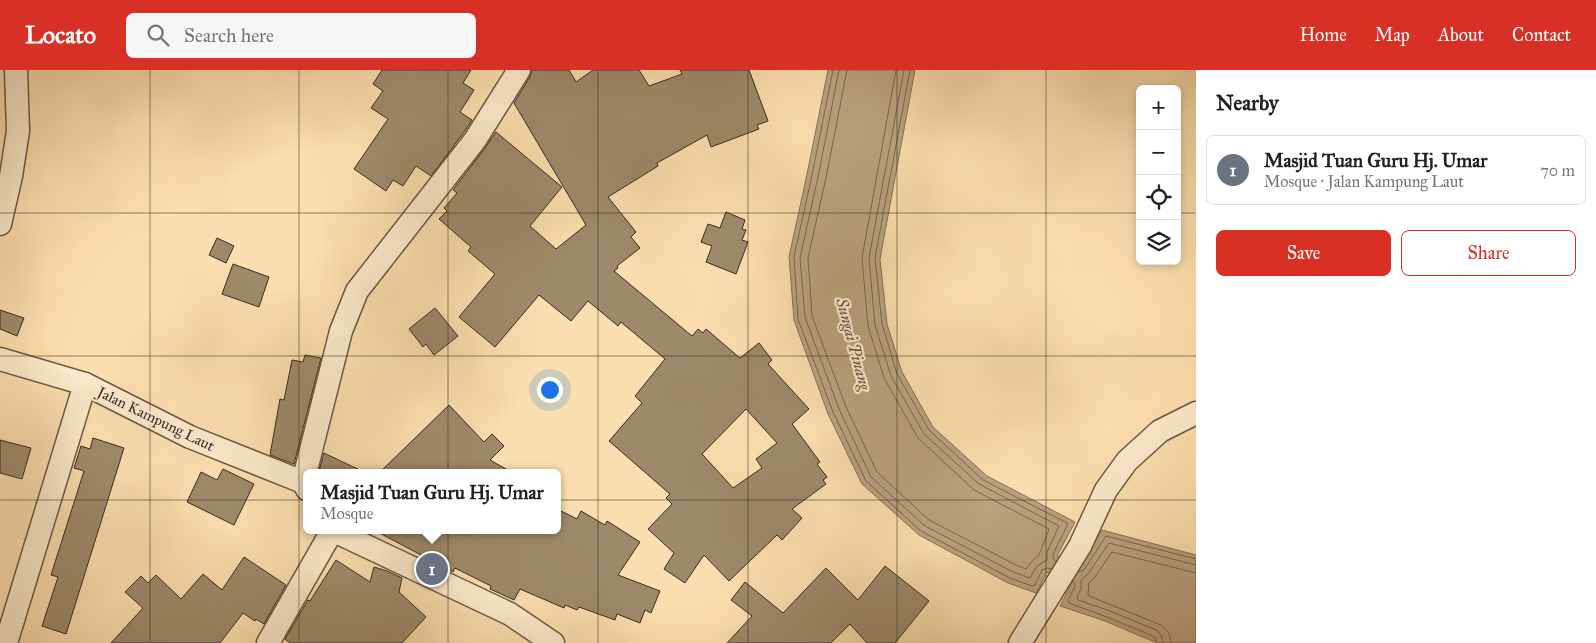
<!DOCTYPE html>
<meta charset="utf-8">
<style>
:root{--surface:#fff;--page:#f6f6f6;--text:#222;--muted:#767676;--line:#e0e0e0;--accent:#d93025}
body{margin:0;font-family:"IM FELL Great Primer",serif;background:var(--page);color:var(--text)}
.controls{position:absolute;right:15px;top:15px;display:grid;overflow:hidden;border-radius:8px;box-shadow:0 2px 8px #0003}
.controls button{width:45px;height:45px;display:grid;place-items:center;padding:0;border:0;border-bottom:1px solid var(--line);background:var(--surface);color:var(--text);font:25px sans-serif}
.you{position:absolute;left:549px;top:319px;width:18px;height:18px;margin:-12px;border:4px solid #fff;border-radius:50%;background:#1a73e8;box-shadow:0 0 0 8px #1a73e833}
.badge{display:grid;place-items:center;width:32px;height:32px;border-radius:50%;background:var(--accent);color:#fff;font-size:16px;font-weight:700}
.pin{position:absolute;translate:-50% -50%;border:2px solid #fff;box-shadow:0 1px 5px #0006}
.popup{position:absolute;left:303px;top:399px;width:258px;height:65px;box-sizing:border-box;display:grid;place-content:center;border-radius:8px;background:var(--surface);filter:drop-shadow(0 1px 4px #0005);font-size:16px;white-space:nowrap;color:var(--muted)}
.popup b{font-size:19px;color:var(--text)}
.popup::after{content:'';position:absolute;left:50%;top:100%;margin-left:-10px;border:10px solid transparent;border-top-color:var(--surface)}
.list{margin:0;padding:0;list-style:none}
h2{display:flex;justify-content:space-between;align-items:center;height:65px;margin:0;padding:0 20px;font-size:21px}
h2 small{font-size:16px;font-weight:400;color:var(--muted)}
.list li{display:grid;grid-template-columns:32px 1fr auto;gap:15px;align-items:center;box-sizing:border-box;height:70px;margin:0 10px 10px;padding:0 10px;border:1px solid var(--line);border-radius:8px}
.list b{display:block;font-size:19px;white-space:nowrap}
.list p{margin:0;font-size:16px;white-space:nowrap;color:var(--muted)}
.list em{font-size:16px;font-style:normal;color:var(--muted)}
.actions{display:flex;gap:10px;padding:15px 20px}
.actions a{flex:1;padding:11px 0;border:1px solid var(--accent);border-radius:8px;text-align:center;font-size:18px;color:var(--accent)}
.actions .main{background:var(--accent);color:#fff}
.icon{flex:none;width:28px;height:28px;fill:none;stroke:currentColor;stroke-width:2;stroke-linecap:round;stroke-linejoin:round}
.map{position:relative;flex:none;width:1196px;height:573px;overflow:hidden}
header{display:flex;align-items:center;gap:30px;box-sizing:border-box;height:70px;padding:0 25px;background:var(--accent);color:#fff}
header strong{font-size:24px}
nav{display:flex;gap:28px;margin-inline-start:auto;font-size:18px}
.search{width:350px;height:45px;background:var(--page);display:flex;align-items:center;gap:12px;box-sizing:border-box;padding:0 18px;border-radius:8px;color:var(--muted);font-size:19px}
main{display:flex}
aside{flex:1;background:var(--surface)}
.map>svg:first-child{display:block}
</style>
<header>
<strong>Locato</strong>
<div class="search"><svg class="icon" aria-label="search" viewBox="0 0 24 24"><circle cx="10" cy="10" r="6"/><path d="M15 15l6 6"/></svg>Search here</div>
<nav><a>Home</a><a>Map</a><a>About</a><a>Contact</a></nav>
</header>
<main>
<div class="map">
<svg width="1196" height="573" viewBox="0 0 1196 573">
<rect width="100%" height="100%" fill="#fcdfb0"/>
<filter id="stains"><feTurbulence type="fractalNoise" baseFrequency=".004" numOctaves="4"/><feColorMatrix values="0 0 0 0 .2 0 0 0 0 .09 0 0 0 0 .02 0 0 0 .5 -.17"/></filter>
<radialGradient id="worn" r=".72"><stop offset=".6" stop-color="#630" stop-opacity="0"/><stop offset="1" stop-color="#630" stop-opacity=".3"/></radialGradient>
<path fill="#baa27e" stroke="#867258" d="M828 0H915L880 189 887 254 902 302 933 357 987 406 1075 452 1057 486 1079 498 1102 460 1196 485V573H1157L1105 551 1060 536 1071 515 1047 502 1036 523 1008 513 919 465 862 414 828 344 794 250 789 187 807 104Z"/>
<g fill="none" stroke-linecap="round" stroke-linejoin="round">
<g stroke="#7a664e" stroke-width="1">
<path d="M833 0 812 105 794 187 798 249 833 342 866 411 921 461 1010 508 1032 516 1035 515 1042 500 1047 498 1051 499"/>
<path d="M839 0 818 107 800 188 805 247 839 339 871 407 925 456 1013 502 1030 508 1037 496 1047 490V482L1059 456 979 414 924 364 891 306 875 255 869 188 904 0"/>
<path d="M847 0 826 108 808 188 812 246 846 337 877 402 929 450 1016 495 1026 499 1032 491 1039 485 1049 459 974 420 918 368 884 308 868 256 862 188 896 0"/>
<path d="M910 0 875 188 882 254 897 304 929 360 983 410 1067 453V456L1053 484V488L1056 492"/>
<path d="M1078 502 1084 500 1106 466 1196 489"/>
<path d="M1073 511 1075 516 1068 530 1069 533 1107 547 1153 566 1156 569 1157 573"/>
<path d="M1163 573 1161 565 1156 560 1110 541 1078 530 1077 527 1081 519V510L1088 504 1109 473 1196 495"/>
<path d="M1171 573 1169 563 1161 555 1089 526 1088 524 1089 513 1095 507 1112 482 1196 503"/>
</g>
</g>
<g fill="#9e896a" stroke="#392b1e" fill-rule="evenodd">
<path d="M382 0H471L463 13 474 20 460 42 472 50 464 62 431 106 416 96 403 116 393 110 386 121 354 99 388 49 371 38 383 21 373 14Z"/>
<path d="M532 0H569L576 12 593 0H639L649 16 682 4 680 0H749L768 51 757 55 759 59 711 77 707 65 657 93 658 96 608 127 636 162 631 167 640 178 617 196 618 198 614 201 692 266 698 259 703 263 706 259 740 288 759 273 772 290 768 294 809 339 792 354 820 392 817 394 827 407 823 410 826 414 792 439 802 448 782 470 777 465 729 511 704 485 685 513 664 499 674 483 648 459 672 434 666 428 670 424 609 371 642 333 635 326 665 289 621 252 618 256 588 231 571 251 539 225 495 277 459 247 495 204 468 181 471 177 439 149 447 141 444 138 457 123 453 120 485 78 496 62 562 117 530 156 556 179 586 155 514 33 530 7ZM746 339 777 373 756 389 762 398 733 418 702 384Z"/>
<path d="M726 142 745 150 742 159 746 160 742 170 748 172 736 204 706 192 712 176 701 172 708 154 720 158Z"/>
<path d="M217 168 234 176 226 193 209 185Z"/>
<path d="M233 194 269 207 259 237 222 224Z"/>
<path d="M435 238 458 266 434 285 426 274 423 277 409 259Z"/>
<path d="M0 240 24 248 17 266 0 259Z"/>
<path d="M305 285 321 288 294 394 270 385 280 329 284 330 292 290 303 292Z"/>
<path d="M449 335 484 372 492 364 504 376 490 390 513 403H379Z"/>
<path d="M93 368 124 378 66 564 42 556 58 507 51 505 84 401 74 398 81 376 90 379Z"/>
<path d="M0 370 31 378 22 409 0 403Z"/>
<path d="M324 383 366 403H329L319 401Z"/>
<path d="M223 399 254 414 234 455 187 432 201 402 217 410Z"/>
<path d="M557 439 577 449 581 441 605 455 607 451 640 472 618 505 660 521 651 543 645 540 640 553 617 544 615 550 579 537 577 540 565 535 564 538 520 519 514 530 490 519 491 516 455 498 453 502 374 460H557Z"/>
<path d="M244 487 286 515 264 554 256 549 255 551 243 543 220 573H111L143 538 125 522 141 506 148 513 156 505 181 529 203 504 222 520Z"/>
<path d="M336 490 370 512 374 497 387 501 402 508 399 522 426 547 402 573H290L285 569 308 530 310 531Z"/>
<path d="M885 496 929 531 895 573H867L850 554 831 573H727L752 546 731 530 745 512 783 543 826 498 858 530Z"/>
</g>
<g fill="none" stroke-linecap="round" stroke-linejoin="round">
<g stroke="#6a5842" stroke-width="25">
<g id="minor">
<path d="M0 154 11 106 18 61 16 0"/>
<path d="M0 289 85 314 190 367 303 412 307 419"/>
<path d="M303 412 341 261 357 221 475 70 519 0"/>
<path d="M332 460 510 544 553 573"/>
<path d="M6 573 85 314"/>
<path d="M268 573 332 461"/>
<path d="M1020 573 1080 476 1106 420 1127 391 1160 361 1196 343"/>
</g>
</g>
<use href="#minor" stroke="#fdeacc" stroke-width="22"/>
</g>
<path fill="none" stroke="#392b1e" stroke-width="1" stroke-opacity="0.55" d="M150 0V573M299 0V573M448 0V573M598 0V573M748 0V573M897 0V573M1046 0V573M0 143H1140M1177 143H1196M0 286H1196M0 430H1196"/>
<g text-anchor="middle" stroke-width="4.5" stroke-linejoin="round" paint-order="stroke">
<g font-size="15" fill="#392b1e" stroke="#fdeacc">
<text transform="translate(156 349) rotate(26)" y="5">Jalan Kampung Laut</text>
</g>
<g font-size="16" font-style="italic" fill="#604f3b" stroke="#fdeacc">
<text transform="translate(854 274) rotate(75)" y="6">Sungai Pinang</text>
</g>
</g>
<rect width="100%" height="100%" filter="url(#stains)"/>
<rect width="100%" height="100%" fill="url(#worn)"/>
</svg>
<div class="controls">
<button>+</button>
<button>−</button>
<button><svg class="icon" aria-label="locate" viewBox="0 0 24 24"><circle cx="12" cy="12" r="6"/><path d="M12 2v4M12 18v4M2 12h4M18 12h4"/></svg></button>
<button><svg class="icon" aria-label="layers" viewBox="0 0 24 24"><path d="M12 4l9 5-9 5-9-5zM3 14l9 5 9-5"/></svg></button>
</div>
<div class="you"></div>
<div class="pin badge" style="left:432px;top:499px;background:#6b7280">1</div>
<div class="popup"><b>Masjid Tuan Guru Hj. Umar</b>Mosque</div>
</div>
<aside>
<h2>Nearby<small></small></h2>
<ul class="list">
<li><span class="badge" style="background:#6b7280">1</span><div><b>Masjid Tuan Guru Hj. Umar</b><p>Mosque · Jalan Kampung Laut</p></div><em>70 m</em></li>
</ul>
<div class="actions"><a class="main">Save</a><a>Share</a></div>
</aside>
</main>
